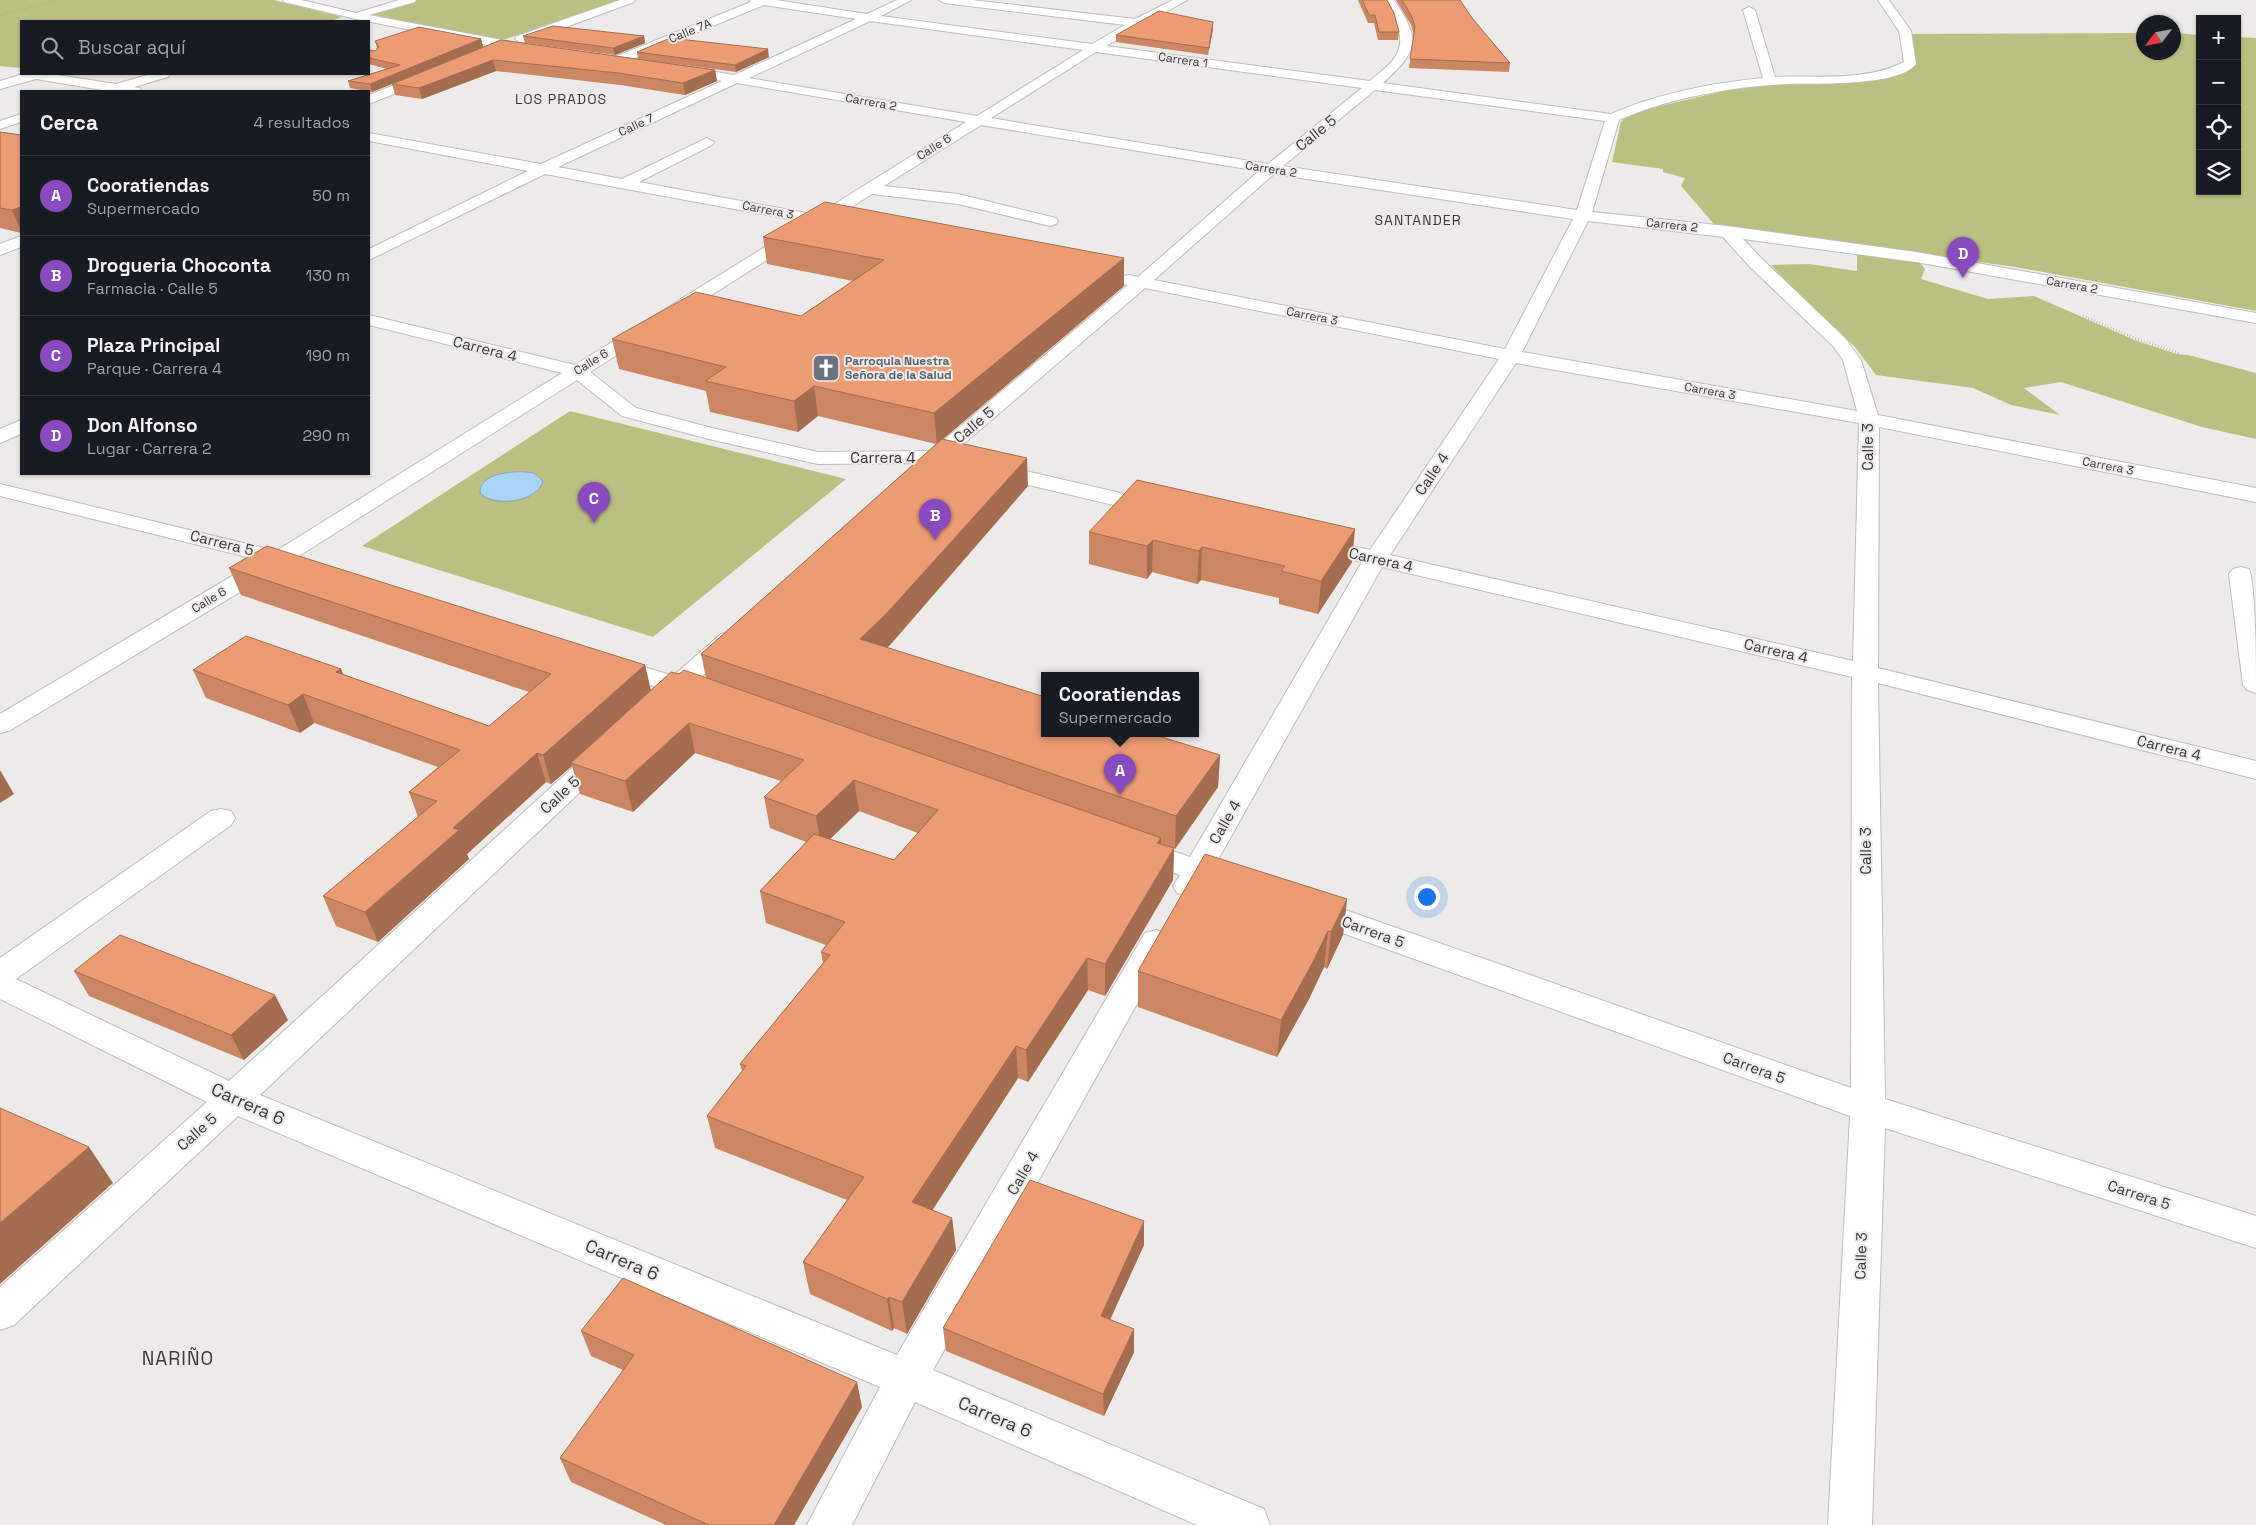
<!DOCTYPE html>
<html lang="es">
<meta charset="utf-8">
<style>
:root{--surface:#171b24;--page:#20242c;--text:#f1f3f6;--muted:#9ea1a6;--line:#363941;--accent:#884abf}
body{margin:0;font-family:"Space Grotesk",sans-serif;background:var(--page);color:var(--text)}
.controls{position:absolute;right:15px;top:15px;display:grid;overflow:hidden;border-radius:0px;box-shadow:0 1px 4px #0004}
.controls button{width:45px;height:45px;display:grid;place-items:center;padding:0;border:0;border-bottom:1px solid var(--line);background:var(--surface);color:var(--text);font:25px sans-serif}
.compass{position:absolute;left:2136px;top:15px;width:45px;height:45px;border-radius:50%;background:var(--surface);box-shadow:0 1px 4px #0004;rotate:238deg}
.you{position:absolute;left:1426px;top:896px;width:18px;height:18px;margin:-12px;border:4px solid #fff;border-radius:50%;background:#1a73e8;box-shadow:0 0 0 8px #1a73e833}
.badge{display:grid;place-items:center;width:32px;height:32px;border-radius:50%;background:var(--accent);color:#fff;font-size:16px;font-weight:700}
.pin{position:absolute;translate:-50% -41px;filter:drop-shadow(0 1px 2px #0008)}
.pin::after{content:'';position:absolute;top:26px;width:18px;height:15px;background:inherit;clip-path:polygon(0 0,100% 0,50% 100%)}
.popup{position:absolute;left:1041px;top:672px;width:158px;height:65px;box-sizing:border-box;display:grid;place-content:center;border-radius:0px;background:var(--surface);filter:drop-shadow(0 1px 4px #0005);font-size:16px;white-space:nowrap;color:var(--muted)}
.popup b{font-size:19px;color:var(--text)}
.popup::after{content:'';position:absolute;left:50%;top:100%;margin-left:-10px;border:10px solid transparent;border-top-color:var(--surface)}
.list{margin:0;padding:0;list-style:none}
h2{display:flex;justify-content:space-between;align-items:center;height:65px;margin:0;padding:0 20px;font-size:21px}
h2 small{font-size:16px;font-weight:400;color:var(--muted)}
.list li{display:grid;grid-template-columns:32px 1fr auto;gap:15px;align-items:center;box-sizing:border-box;height:80px;padding:0 20px;border-top:1px solid var(--line)}
.list b{display:block;font-size:19px;white-space:nowrap}
.list p{margin:0;font-size:16px;white-space:nowrap;color:var(--muted)}
.list em{font-size:16px;font-style:normal;color:var(--muted)}
.icon{flex:none;width:28px;height:28px;fill:none;stroke:currentColor;stroke-width:2;stroke-linecap:round;stroke-linejoin:round}
.map{position:relative;flex:none;width:2256px;height:1525px;overflow:hidden}
.search{position:absolute;background:var(--surface);box-shadow:0 1px 4px #0004;left:20px;top:20px;width:350px;height:55px;display:flex;align-items:center;gap:12px;box-sizing:border-box;padding:0 18px;border-radius:0px;color:var(--muted);font-size:19px}
.panel{position:absolute;background:var(--surface);box-shadow:0 1px 4px #0004;left:20px;top:90px;width:350px;height:385px;border-radius:0px}
.map>svg:first-child{display:block}
</style>
<div class="map">
<svg width="2256" height="1525" viewBox="0 0 2256 1525">
<rect width="100%" height="100%" fill="#edebe9"/>
<g fill="#bbc082" fill-rule="evenodd">
<path d="M0 0H274L342 17 331 21H21V68L0 66Z"/>
<path d="M415 0H619L503 40 436 29 370 14Z"/>
<path d="M2143 33 2144 52H2174V33L2200 35V191H2237V37L2256 38V311L2015 267 1714 224 1681 186 1685 178 1663 172V169L1612 162 1621 122 1631 113 1753 84 1886 74 1909 67 1908 34Z"/>
<path d="M1857 251 1918 260 1925 269 1921 279 1988 299 2034 296 2137 341 2177 354 2188 355 2256 373V439L2202 427 2061 382 2024 388 2060 415 2011 405 1973 388 1876 375 1855 347 1798 294 1771 265 1809 264 1857 271Z"/>
<path d="M570 411 846 479 653 637 362 546ZM526 472 540 477 529 495 509 501 480 489 489 479Z"/>
</g>
<path fill="#a9d3f7" stroke="#88a5be" d="M526 472 534 473 543 481C538 502 494 508 480 493 479 473 512 471 526 472Z"/>
<g fill="none" stroke-linecap="round" stroke-linejoin="round">
<g stroke="#c0bdbb" stroke-width="2">
<g id="minor">
<path d="M283 0H302L356 13 399 0H416L415 2 369 15 528 45 534 49 528 53 356 19 284 2Z"/>
<path d="M620 0H635L634 2 525 42 521 43 515 39 517 36Z"/>
<path d="M749 0H776L867 14 897 0H911L881 16 1092 44 1125 25 944 3 939 0H972L1135 19 1173 0H1187L1106 46 1370 81C1377 74 1390 66 1395 57 1408 38 1394 17 1384 0H1394C1422 42 1418 50 1383 83L1611 114C1659 93 1712 83 1763 78L1743 10 1749 7 1755 10 1775 77C1817 75 1865 82 1904 62L1899 31 1878 0H1889L1911 31 1916 64C1898 87 1815 83 1786 84 1768 85 1751 87 1733 89 1694 95 1655 104 1619 120L1592 212 1727 226 1916 252 2256 313V323L1916 262 1743 239 1762 259 1845 338 1861 360 1878 415 2256 488V502L1879 427 1878 668 2256 761V779L1878 683 1885 1099 2256 1216V1248L1885 1128 1872 1525H1828L1850 1116 1298 917 1294 909 1298 901 1309 898 1320 901 1851 1088 1852 677 1382 567 1215 865 1241 875 1245 882 1241 889 1230 892 1204 884 1199 893 1188 896 1177 893 1173 886 1180 875 1129 856 1124 849 1129 842 1139 839 1190 857 1362 562 1309 550 1306 545 1309 540 1317 538 1370 550 1499 359 1145 288 952 454 1164 503 1167 508 1164 513 1156 515 940 464C933 470 929 472 920 469L918 463 818 464 709 439 622 416 577 380 299 556 306 562 302 567 294 569 283 566 9 731 0 733V714L259 560 0 496V484L276 551 562 373 369 325V315L575 365 805 222 545 174 369 260V249L528 171 369 141V133L541 164 722 81 676 73 674 70 676 67 680 66 734 75 856 19 764 5 620 64 616 65 610 61 612 58 751 2ZM870 21 1083 50 977 116 749 78ZM1096 52 1362 88 1268 164 991 118ZM737 83 966 122 817 215 639 182 712 145 714 142 707 138 622 179 558 167ZM1375 90 1605 121 1577 210 1283 166ZM981 125 1259 171 1138 277 1129 275 1123 276 1120 280 1123 284 1128 285 931 451 818 452 712 428 636 408 590 372 822 225 837 228 843 226 845 223 843 220 834 218 872 194 958 204 1050 226 1056 224 1058 221 1056 218 958 194 884 186ZM1274 174 1573 219 1505 349 1154 280ZM1588 221 1723 237 1750 267 1833 346 1843 360 1857 411 1522 352ZM1516 363 1859 423 1853 661 1390 555Z"/>
<path d="M427 72 431 73 433 76 431 79 369 104V95Z"/>
<path d="M23 74H51L116 84 151 74H170L168 77 134 87 140 88 141 91H108L36 79 0 89V81Z"/>
<path d="M21 114V122L0 129V121Z"/>
<path d="M21 236V247L0 255V244Z"/>
<path d="M21 420V434L0 443V429Z"/>
<path d="M2241 567 2249 569C2256 587 2256 667 2256 693L2247 690 2243 685 2229 574 2233 569Z"/>
<path d="M730 632 739 634 742 639 695 683 705 686 709 692 705 698 696 700 681 696C674 703 668 703 658 701L654 695 659 688 604 670 600 665 604 660 613 657 673 676 721 634Z"/>
<path d="M603 746 613 749 617 755 613 761 260 1095 897 1355 1145 933 1156 930 1167 933 1172 941 933 1370 1264 1509 1270 1525H1197L915 1402 852 1525H807L880 1387 238 1116 14 1325 0 1330V1287L207 1102 0 999V958L211 811 221 809 231 811 235 818 231 825 16 979 229 1081 593 749Z"/>
</g>
</g>
<path stroke="#9c9b99" stroke-width="1" stroke-dasharray="0.5 2" stroke-linecap="butt" d="M0 15 60 0"/>
<path stroke="#9c9b99" stroke-width="2.5" stroke-dasharray="0.5 2.5" stroke-linecap="butt" d="M2083 316 2139 340 2179 353"/>
<use href="#minor" fill="#fff" fill-rule="evenodd"/>
</g>
<g fill="#cb8663" fill-rule="evenodd">
<path d="M1358 0H1387L1399 32 1398 40H1378L1374 23H1368Z"/>
<path d="M1396 0H1460L1472 18 1510 63 1509 72 1409 68 1414 35 1411 25Z"/>
<path d="M1213 29 1208 55 1116 42V35Z"/>
<path d="M523 36H644L645 43 615 55 525 43Z"/>
<path d="M481 39 483 47 372 92 350 88 348 81 387 69 369 64V50L375 51 377 48 375 41Z"/>
<path d="M501 40 638 59 637 52 769 57 736 72 662 62 715 70 717 81 685 95 620 85 496 71 422 99 395 95 392 84Z"/>
<path d="M0 132 21 135V233L0 228Z"/>
<path d="M763 237 1124 286 943 439 1028 486 887 647 1045 734 1220 755 1218 787 1175 849 1174 848 1173 880 1105 996 1088 990 1028 1082 1018 1078 932 1210 952 1218 956 1250 907 1334 894 1328 892 1331 810 1294 803 1262 847 1200 715 1148 707 1116 742 1071 740 1064 823 963 821 952 826 945 766 923 760 891 806 842 770 828 764 797 781 781 695 753 633 812 580 794 572 766 551 784 546 782 467 854 469 859 378 942 336 926 323 896 418 817 409 792 438 767 314 723 300 733 206 698 193 670 341 669 343 675 489 726 529 692 241 595 229 568 645 665 651 690 679 674 706 678 701 654 936 444 818 416 798 432 710 412 706 391 619 369 612 339 801 316 853 281 767 264ZM859 811 918 833 894 860 830 839Z"/>
<path d="M1089 532 1352 562 1318 614 1279 604V598L1201 580 1197 584 1152 572 1147 579 1089 564Z"/>
<path d="M1347 899 1343 935 1327 969 1324 967 1309 999 1277 1057 1138 1007V971Z"/>
<path d="M74 971 288 1020 244 1060 89 996Z"/>
<path d="M1144 1245 1110 1320 1134 1352 1104 1416 946 1351 943 1328Z"/>
<path d="M581 1331 862 1407 794 1525H666L571 1482 560 1458 623 1370 591 1356Z"/>
</g>
<g fill="#a56d50">
<path d="M1213 22V29L1208 55 1209 48Z"/>
<path d="M644 36 645 43 615 55 613 48Z"/>
<path d="M481 39 483 47 372 92 370 84Z"/>
<path d="M768 49 769 57 736 72 735 65Z"/>
<path d="M493 60 496 71 422 99 419 88Z"/>
<path d="M715 70 717 81 685 95 683 83Z"/>
<path d="M21 207V231L12 210Z"/>
<path d="M1124 258V286L937 444 934 413Z"/>
<path d="M814 386 818 416 798 432 794 401Z"/>
<path d="M1027 458 1028 486 891 644 864 670 860 639Z"/>
<path d="M1355 529 1352 562 1318 614 1321 581Z"/>
<path d="M1153 540 1152 572 1147 579V546Z"/>
<path d="M1202 547 1201 580 1197 584 1199 551Z"/>
<path d="M645 665 651 693 571 763 572 766 551 784 543 755Z"/>
<path d="M341 669 352 697 336 672Z"/>
<path d="M303 694 314 723 300 733 288 705Z"/>
<path d="M689 723 695 753 633 812 625 781Z"/>
<path d="M537 753 546 782 467 854 469 859 378 942 365 912 453 828Z"/>
<path d="M1220 755 1218 787 1175 849 1176 816Z"/>
<path d="M0 770 14 794 0 803Z"/>
<path d="M854 780 859 811 821 848 816 816Z"/>
<path d="M1161 838V869L1157 843Z"/>
<path d="M1174 848 1173 880 1105 996V964Z"/>
<path d="M1347 899 1343 935 1327 969 1331 932Z"/>
<path d="M1328 931 1324 967 1309 999 1277 1057 1281 1020Z"/>
<path d="M1087 958 1088 990 1028 1082 1026 1050Z"/>
<path d="M275 995 288 1020 244 1060 231 1035Z"/>
<path d="M1016 1046 1018 1078 917 1234 912 1202Z"/>
<path d="M89 1147 113 1183 0 1284V1223Z"/>
<path d="M952 1218 956 1250 907 1334 902 1302Z"/>
<path d="M1144 1221V1245L1101 1339V1316Z"/>
<path d="M889 1297 894 1328 892 1331 887 1299Z"/>
<path d="M1134 1329V1352L1104 1416 1103 1394Z"/>
<path d="M857 1382 862 1407 794 1525H774Z"/>
</g>
<g fill="#ec9c73" stroke="#a56d50">
<path d="M1362 0H1387L1394 13 1399 32H1379L1375 15H1369Z"/>
<path d="M1402 0H1460L1472 18 1510 63 1410 59 1415 27 1412 17Z"/>
<path d="M1159 11 1213 22 1209 48 1116 35Z"/>
<path d="M553 26 644 36 613 48 523 36Z"/>
<path d="M419 27 481 39 370 84 348 81 400 65 369 58V50L375 51 379 47 375 41Z"/>
<path d="M670 38 768 49 735 65 637 52Z"/>
<path d="M501 40 715 70 683 83 618 73 493 60 419 88 392 84Z"/>
<path d="M0 132 21 135V207L12 210 0 208Z"/>
<path d="M825 202 1124 258 934 413 814 386 794 401 705 381 726 367 612 339 696 292 801 316 884 260 763 237Z"/>
<path d="M942 439 1027 458 887 613 860 639 1045 697V734H1152L1220 755 1176 816 701 654Z"/>
<path d="M1137 480 1355 529 1321 581 1281 571 1285 566 1202 547 1199 551 1153 540 1147 546 1089 532Z"/>
<path d="M267 546 645 665 543 755 537 753 453 828 459 830 365 912 323 896 437 801 409 792 460 750 303 694 288 705 193 670 246 636 341 669 336 672 489 726 551 674 229 568Z"/>
<path d="M684 670 1161 838 1157 843 1174 848 1105 964 1087 958 1026 1050 1016 1046 912 1202 952 1218 902 1302 889 1297 887 1299 803 1262 864 1177 707 1116 746 1066 740 1064 830 955 821 952 845 922 760 891 814 834 894 860 938 810 854 780 816 816 764 797 804 760 689 723 625 781 571 763 671 672 679 674Z"/>
<path d="M1205 854 1347 899 1331 932 1328 931 1313 962 1281 1020 1138 971Z"/>
<path d="M120 935 275 995 231 1035 74 971Z"/>
<path d="M0 1108 89 1147 0 1223Z"/>
<path d="M1030 1180 1144 1221 1101 1316 1134 1329 1103 1394 943 1328Z"/>
<path d="M623 1278 857 1382 774 1525H709L560 1458 634 1355 581 1331Z"/>
</g>
<defs>
<g id="church-square" transform="scale(1.4375)"><rect x="-9" y="-9" width="18" height="18" rx="4" fill="#6b7280" stroke="#edebe9"/><path d="M-1.2-6h2.4v3.5h3.3v2.4h-3.3V6h-2.4V-.1h-3.3v-2.4h3.3Z" fill="#fff"/></g>
</defs>
<g fill-rule="evenodd">
<use href="#church-square" x="826" y="368"/>
</g>
<g text-anchor="middle" stroke-width="4" stroke-linejoin="round" paint-order="stroke">
<g font-size="12" fill="#3b3a39" stroke="#edebe9">
<text transform="translate(690 31) rotate(-22)" y="4">Calle 7A</text>
<text transform="translate(1183 60) rotate(8)" y="4">Carrera 1</text>
<text transform="translate(871 102) rotate(10)" y="4">Carrera 2</text>
<text transform="translate(636 125) rotate(-25)" y="4">Calle 7</text>
<text transform="translate(934 147) rotate(-32)" y="4">Calle 6</text>
<text transform="translate(1271 169) rotate(9)" y="4">Carrera 2</text>
<text transform="translate(768 210) rotate(11)" y="4">Carrera 3</text>
<text transform="translate(1672 225) rotate(6)" y="4">Carrera 2</text>
<text transform="translate(2072 285) rotate(10)" y="4">Carrera 2</text>
<text transform="translate(1312 316) rotate(11)" y="4">Carrera 3</text>
<text transform="translate(591 362) rotate(-32)" y="4">Calle 6</text>
<text transform="translate(1710 391) rotate(10)" y="4">Carrera 3</text>
<text transform="translate(2108 466) rotate(11)" y="4">Carrera 3</text>
<text transform="translate(209 600) rotate(-31)" y="4">Calle 6</text>
</g>
<g font-size="12" font-weight="bold" fill="#5b616d" stroke="#edebe9" text-anchor="start">
<text x="845" y="365">Parroquia Nuestra<tspan x="845" dy="14">Señora de la Salud</tspan></text>
</g>
<g font-size="14" letter-spacing="1" fill="#3b3a39" stroke="#edebe9">
<text x="561" y="104">LOS PRADOS</text>
<text x="1418" y="225">SANTANDER</text>
</g>
<g font-size="15" fill="#3b3a39" stroke="#edebe9">
<text transform="translate(1316 133) rotate(-39)" y="5">Calle 5</text>
<text transform="translate(485 349) rotate(14)" y="5">Carrera 4</text>
<text transform="translate(974 425) rotate(-40)" y="5">Calle 5</text>
<text transform="translate(1868 447) rotate(-90)" y="5">Calle 3</text>
<text x="883" y="463">Carrera 4</text>
<text transform="translate(1432 474) rotate(-56)" y="5">Calle 4</text>
<text transform="translate(222 543) rotate(14)" y="5">Carrera 5</text>
<text transform="translate(1381 560) rotate(13)" y="5">Carrera 4</text>
<text transform="translate(1776 651) rotate(13)" y="5">Carrera 4</text>
<text transform="translate(2169 748) rotate(14)" y="5">Carrera 4</text>
<text transform="translate(560 795) rotate(-43)" y="5">Calle 5</text>
<text transform="translate(1225 822) rotate(-60)" y="5">Calle 4</text>
<text transform="translate(1866 851) rotate(-90)" y="5">Calle 3</text>
<text transform="translate(1373 932) rotate(20)" y="5">Carrera 5</text>
<text transform="translate(1754 1068) rotate(20)" y="5">Carrera 5</text>
<text transform="translate(197 1132) rotate(-42)" y="5">Calle 5</text>
<text transform="translate(1023 1173) rotate(-60)" y="5">Calle 4</text>
<text transform="translate(2139 1195) rotate(18)" y="5">Carrera 5</text>
<text transform="translate(1861 1256) rotate(-88)" y="5">Calle 3</text>
</g>
<g font-size="18" fill="#3b3a39" stroke="#edebe9">
<text transform="translate(248 1104) rotate(24)" y="6">Carrera 6</text>
<text transform="translate(622 1260) rotate(23)" y="6">Carrera 6</text>
<text transform="translate(995 1417) rotate(23)" y="6">Carrera 6</text>
</g>
<g font-size="19" letter-spacing="1" fill="#3b3a39" stroke="#edebe9">
<text x="178" y="1365">NARIÑO</text>
</g>
</g>
</svg>
<div class="controls">
<button>+</button>
<button>−</button>
<button><svg class="icon" aria-label="locate" viewBox="0 0 24 24"><circle cx="12" cy="12" r="6"/><path d="M12 2v4M12 18v4M2 12h4M18 12h4"/></svg></button>
<button><svg class="icon" aria-label="layers" viewBox="0 0 24 24"><path d="M12 4l9 5-9 5-9-5zM3 14l9 5 9-5"/></svg></button>
</div>
<svg class="compass" viewBox="-18 -18 36 36"><path d="M0-13l5 13h-10z" fill="#e53935"/><path d="M0 13l5-13h-10z" fill="#9ea1a6"/></svg>
<div class="you"></div>
<div class="pin badge" style="left:1120px;top:795px">A</div>
<div class="popup"><b>Cooratiendas</b>Supermercado</div>
<div class="pin badge" style="left:935px;top:540px">B</div>
<div class="pin badge" style="left:594px;top:523px">C</div>
<div class="pin badge" style="left:1963px;top:278px">D</div>
<div class="search"><svg class="icon" aria-label="search" viewBox="0 0 24 24"><circle cx="10" cy="10" r="6"/><path d="M15 15l6 6"/></svg>Buscar aquí</div>
<section class="panel">
<h2>Cerca<small>4 resultados</small></h2>
<ul class="list">
<li><span class="badge">A</span><div><b>Cooratiendas</b><p>Supermercado</p></div><em>50 m</em></li>
<li><span class="badge">B</span><div><b>Drogueria Choconta</b><p>Farmacia · Calle 5</p></div><em>130 m</em></li>
<li><span class="badge">C</span><div><b>Plaza Principal</b><p>Parque · Carrera 4</p></div><em>190 m</em></li>
<li><span class="badge">D</span><div><b>Don Alfonso</b><p>Lugar · Carrera 2</p></div><em>290 m</em></li>
</ul>
</section>
</div>
